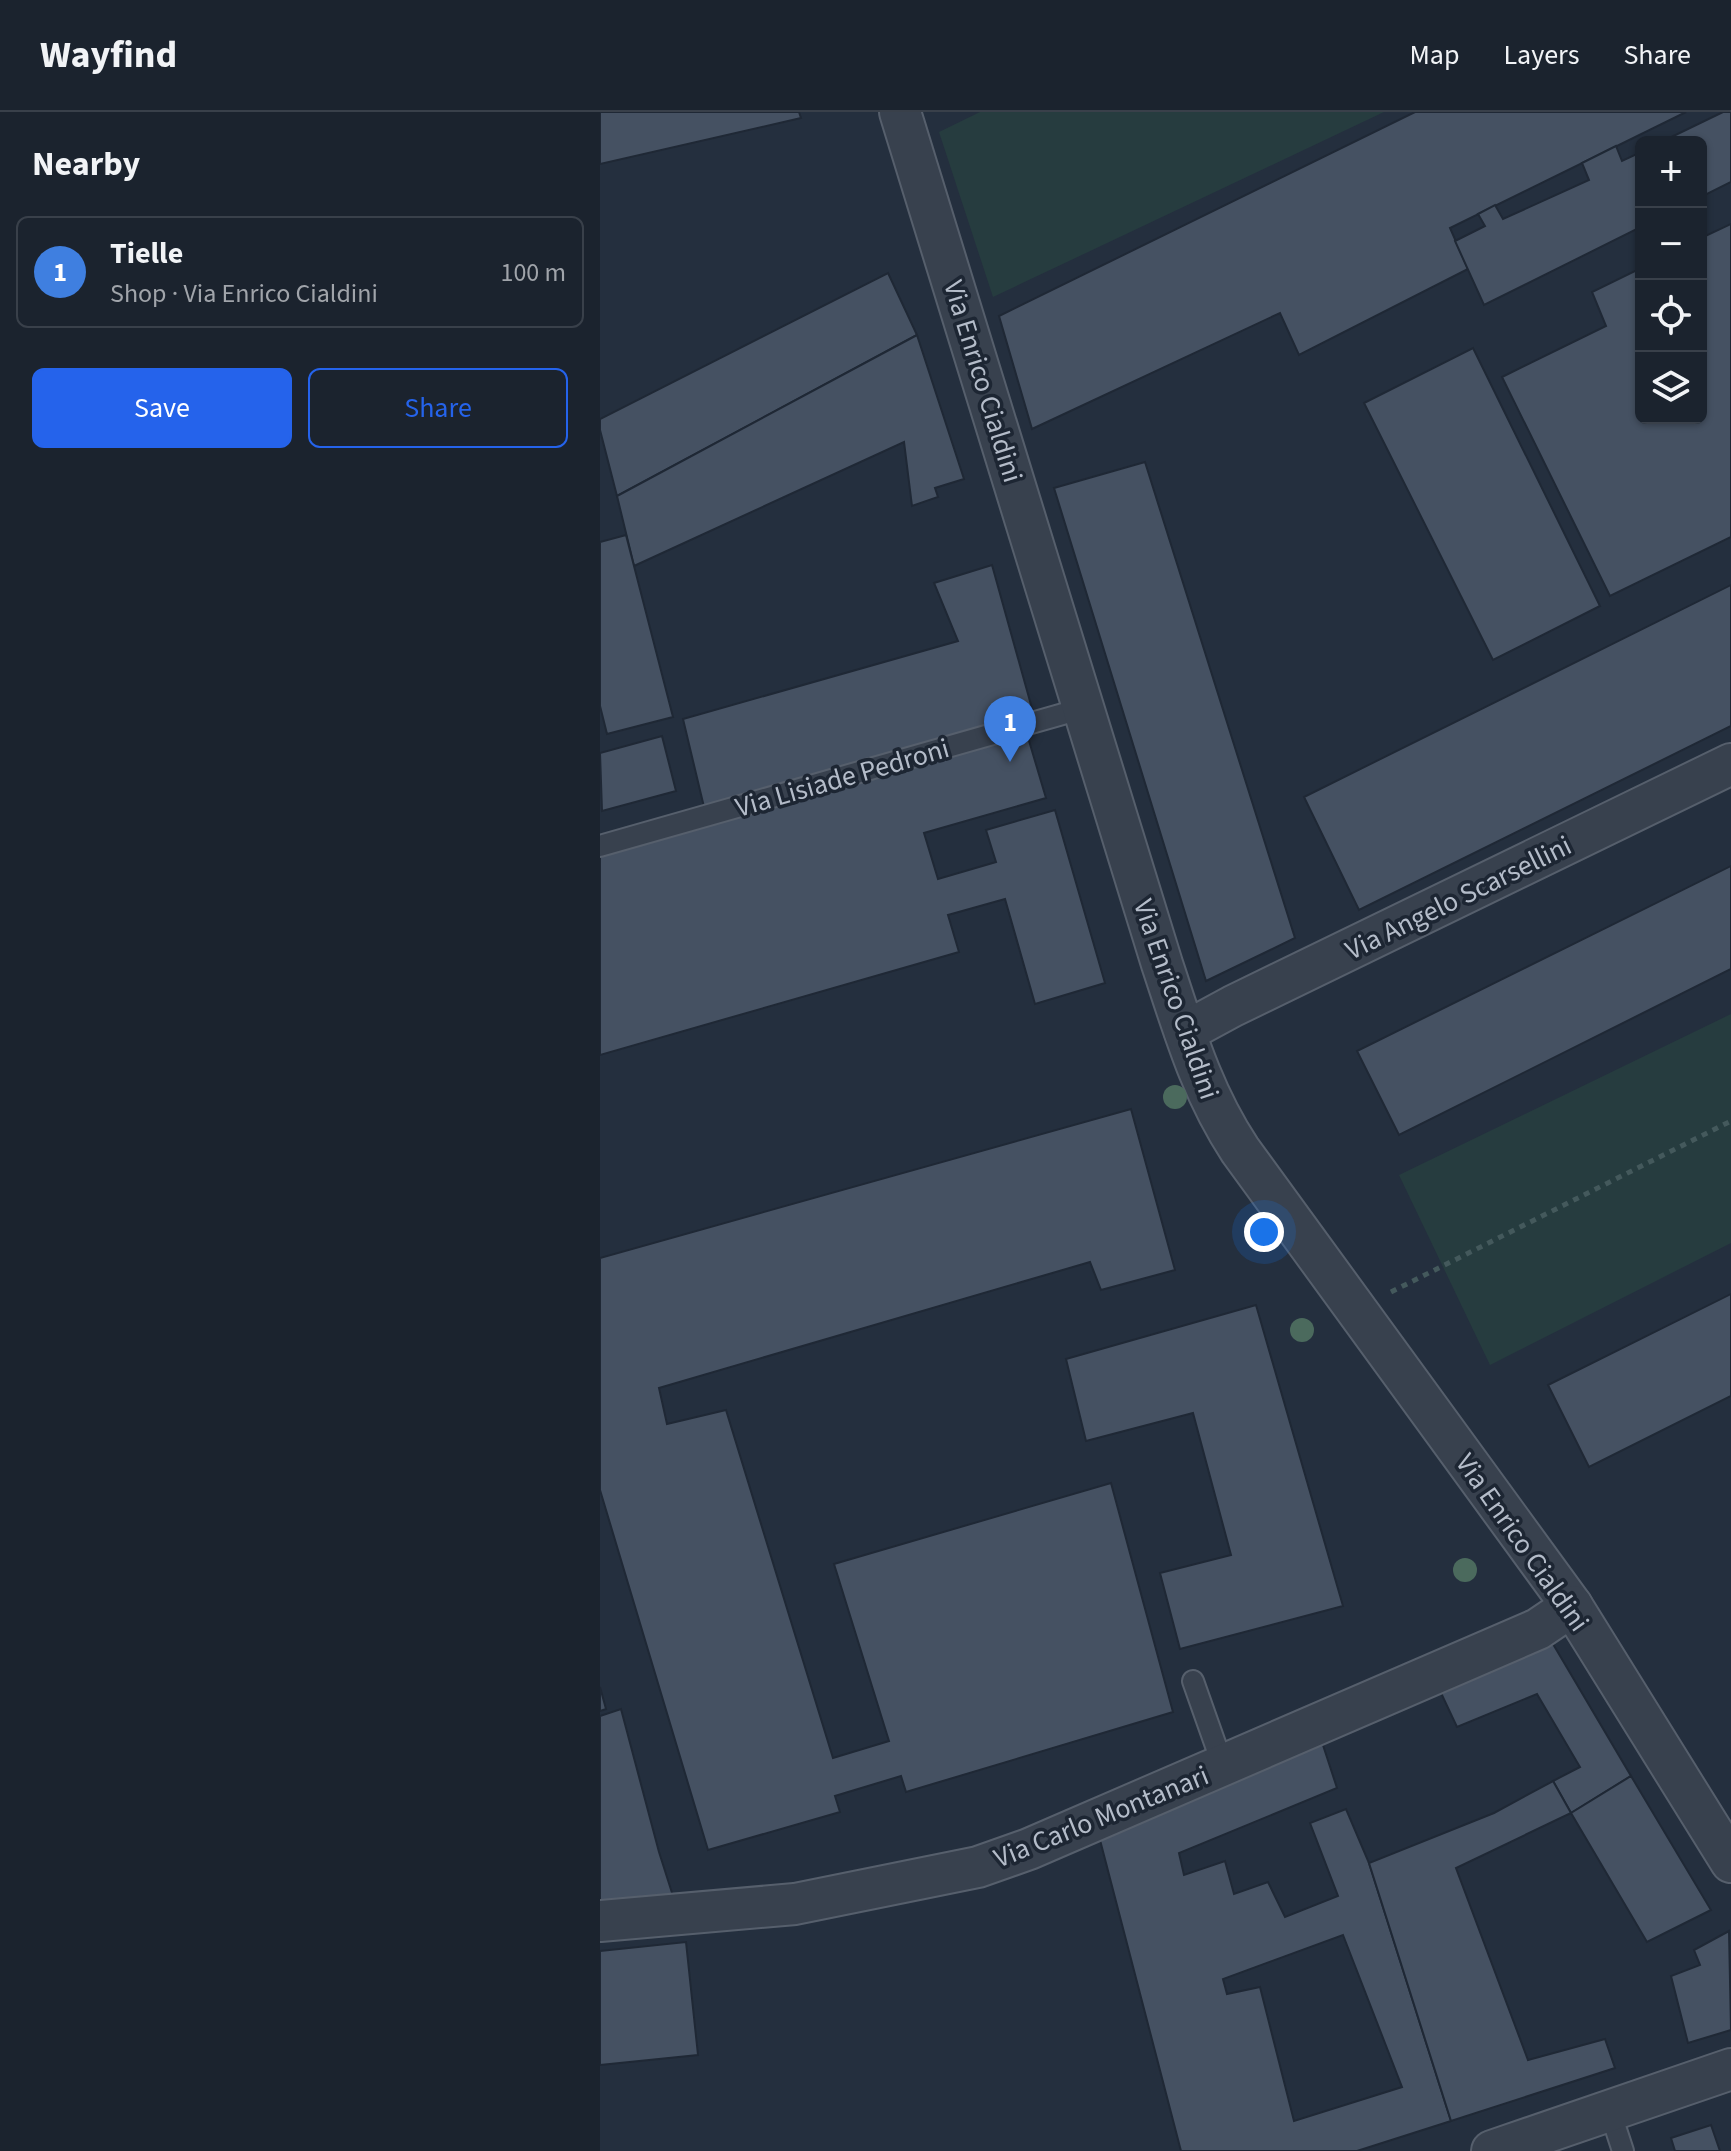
<!DOCTYPE html>
<meta charset="utf-8">
<style>
:root{--surface:#1b232e;--page:#282f3a;--text:#f1f3f6;--muted:#a0a4aa;--line:#39404a;--accent:#2563eb}
body{margin:0;font-family:"Source Sans 3",sans-serif;background:var(--page);color:var(--text)}
.controls{position:absolute;right:24px;top:24px;display:grid;overflow:hidden;border-radius:12px;box-shadow:0 2px 6px #0004}
.controls button{width:72px;height:72px;display:grid;place-items:center;padding:0;border:0;border-bottom:2px solid var(--line);background:var(--surface);color:var(--text);font:40px sans-serif}
.you{position:absolute;left:664px;top:1120px;width:28px;height:28px;margin:-20px;border:6px solid #fff;border-radius:50%;background:#1a73e8;box-shadow:0 0 0 12px #1a73e833}
.badge{display:grid;place-items:center;width:52px;height:52px;border-radius:50%;background:var(--accent);color:#fff;font-size:26px;font-weight:700}
.pin{position:absolute;translate:-50% -66px;filter:drop-shadow(0 2px 4px #0008)}
.pin::after{content:'';position:absolute;top:42px;width:28px;height:24px;background:inherit;clip-path:polygon(0 0,100% 0,50% 100%)}
.list{margin:0;padding:0;list-style:none}
h2{display:flex;justify-content:space-between;align-items:center;height:104px;margin:0;padding:0 32px;font-size:34px}
h2 small{font-size:26px;font-weight:400;color:var(--muted)}
.list li{display:grid;grid-template-columns:52px 1fr auto;gap:24px;align-items:center;box-sizing:border-box;height:112px;margin:0 16px 16px;padding:0 16px;border:2px solid var(--line);border-radius:12px}
.list b{display:block;font-size:30px;white-space:nowrap}
.list p{margin:0;font-size:26px;white-space:nowrap;color:var(--muted)}
.list em{font-size:26px;font-style:normal;color:var(--muted)}
.actions{display:flex;gap:16px;padding:24px 32px}
.actions a{flex:1;padding:18px 0;border:2px solid var(--accent);border-radius:12px;text-align:center;font-size:28px;color:var(--accent)}
.actions .main{background:var(--accent);color:#fff}
.icon{flex:none;width:44px;height:44px;fill:none;stroke:currentColor;stroke-width:2;stroke-linecap:round;stroke-linejoin:round}
.map{position:relative;flex:none;width:1131px;height:2039px;overflow:hidden}
header{display:flex;align-items:center;gap:48px;box-sizing:border-box;height:112px;padding:0 40px;background:var(--surface);border-bottom:2px solid var(--line)}
header strong{font-size:38px}
nav{display:flex;gap:44px;margin-inline-start:auto;font-size:28px}
main{display:flex}
aside{flex:1;background:var(--surface)}
.map>svg:first-child{display:block}
</style>
<header>
<strong>Wayfind</strong>
<nav><a>Map</a><a>Layers</a><a>Share</a></nav>
</header>
<main>
<aside>
<h2>Nearby<small></small></h2>
<ul class="list">
<li><span class="badge" style="background:#3f7fe0">1</span><div><b>Tielle</b><p>Shop · Via Enrico Cialdini</p></div><em>100 m</em></li>
</ul>
<div class="actions"><a class="main">Save</a><a>Share</a></div>
</aside>
<div class="map">
<svg width="1131" height="2039" viewBox="0 0 1131 2039">
<rect width="100%" height="100%" fill="#242f3e"/>
<g fill="#263c3f">
<path d="M380 0H784L393 185 339 20Z"/>
<path d="M1131 902V1131L890 1253 799 1063Z"/>
</g>
<g fill="#455162" stroke="#1f2835" stroke-width="2" fill-rule="evenodd">
<path d="M0 0H199L201 6 0 52Z"/>
<path d="M815 0H1086L850 116 868 157 699 243 680 201 432 317 399 204Z"/>
<path d="M1123 0H1131V70L1101 85V30H1061Z"/>
<path d="M1016 34 1022 49 1041 40V115L884 193 855 129 885 114 878 102 895 93 903 107 989 68 982 51Z"/>
<path d="M1131 112V425L1010 484 902 265 1006 214 992 180 1041 156V306H1101V126Z"/>
<path d="M288 161 317 223 17 384 0 318V307Z"/>
<path d="M317 223 364 367 335 376 338 385 312 394 304 330 34 454 17 384Z"/>
<path d="M873 236 1000 494 893 548 764 291Z"/>
<path d="M545 350 695 826 606 869 454 376Z"/>
<path d="M26 423 73 605 7 622 0 594V430Z"/>
<path d="M392 453 433 600 104 695 83 607 358 529 334 471Z"/>
<path d="M1131 473V614L759 798 704 685Z"/>
<path d="M427 622 446 686 324 721 338 767 396 750 386 718 455 698 505 871 435 892 405 787 348 803 359 840 0 943V744Z"/>
<path d="M62 624 76 679 2 699 0 641Z"/>
<path d="M1131 754V857L799 1023 757 939Z"/>
<path d="M531 997 575 1158 501 1178 490 1150 59 1276 67 1312 126 1298 233 1646 289 1629 234 1452 511 1371 573 1600 306 1680 301 1664 235 1684 240 1700 108 1738 0 1378V1146Z"/>
<path d="M1131 1182V1284L989 1355 948 1273Z"/>
<path d="M656 1193 743 1494 580 1537 560 1461 631 1443 593 1301 486 1329 466 1247Z"/>
<path d="M953 1532 1031 1664 971 1701 953 1669 980 1655 937 1582 857 1615 841 1581Z"/>
<path d="M0 1575 6 1597 0 1599Z"/>
<path d="M21 1597 59 1740 73 1784 0 1789V1604Z"/>
<path d="M721 1627 737 1676 579 1741 584 1763 625 1749 634 1782 668 1770 685 1805 738 1784 710 1711 746 1697 769 1751 851 2009 757 2039H581L500 1728ZM743 1823 802 1975 694 2009 660 1875 627 1882 623 1867Z"/>
<path d="M1031 1664 1111 1798 1047 1830 971 1701Z"/>
<path d="M953 1669 971 1701 856 1756 928 1948 1005 1927 1015 1956 851 2009 769 1751 894 1701Z"/>
<path d="M1129 1819 1131 1918 1088 1931 1071 1864 1100 1853 1094 1838Z"/>
<path d="M86 1830 98 1943 0 1953V1839Z"/>
<path d="M1111 2013 1120 2039H1075L1071 2026Z"/>
</g>
<g fill="none" stroke-linecap="round" stroke-linejoin="round">
<g stroke="#565f6c" stroke-width="24">
<g id="service">
<path d="M0 734 484 596"/>
<path d="M593 1569 623 1654"/>
<path d="M1010 1999 1023 2039"/>
</g>
</g>
<g stroke="#565f6c" stroke-width="44">
<g id="minor">
<path d="M300 0 562 852C584 918 601 979 640 1038L972 1494 1131 1750"/>
<path d="M585 920 633 894 1131 652"/>
<path d="M0 1809 195 1792 378 1755 429 1737 938 1517 972 1494"/>
<path d="M892 2039 1131 1957"/>
</g>
</g>
<path stroke="#44595c" stroke-width="5" stroke-dasharray="6 6" stroke-linecap="butt" d="M791 1180 1131 1009"/>
<use href="#service" stroke="#38414e" stroke-width="20"/>
<use href="#minor" stroke="#38414e" stroke-width="40"/>
</g>
<g fill="#4b6a5d">
<circle cx="575" cy="985" r="12"/>
<circle cx="702" cy="1218" r="12"/>
<circle cx="865" cy="1458" r="12"/>
</g>
<g text-anchor="middle" stroke-width="7" stroke-linejoin="round" paint-order="stroke">
<g font-size="28" fill="#b4bcc9" stroke="#1d2633">
<text transform="translate(384 269) rotate(73)" y="10">Via Enrico Cialdini</text>
<text transform="translate(242 665) rotate(-16)" y="10">Via Lisiade Pedroni</text>
<text transform="translate(858 785) rotate(-26)" y="10">Via Angelo Scarsellini</text>
<text transform="translate(577 887) rotate(71)" y="10">Via Enrico Cialdini</text>
<text transform="translate(923 1430) rotate(55)" y="10">Via Enrico Cialdini</text>
<text transform="translate(501 1704) rotate(-22)" y="10">Via Carlo Montanari</text>
</g>
</g>
</svg>
<div class="controls">
<button>+</button>
<button>−</button>
<button><svg class="icon" aria-label="locate" viewBox="0 0 24 24"><circle cx="12" cy="12" r="6"/><path d="M12 2v4M12 18v4M2 12h4M18 12h4"/></svg></button>
<button><svg class="icon" aria-label="layers" viewBox="0 0 24 24"><path d="M12 4l9 5-9 5-9-5zM3 14l9 5 9-5"/></svg></button>
</div>
<div class="you"></div>
<div class="pin badge" style="left:410px;top:650px;background:#3f7fe0">1</div>
</div>
</main>
